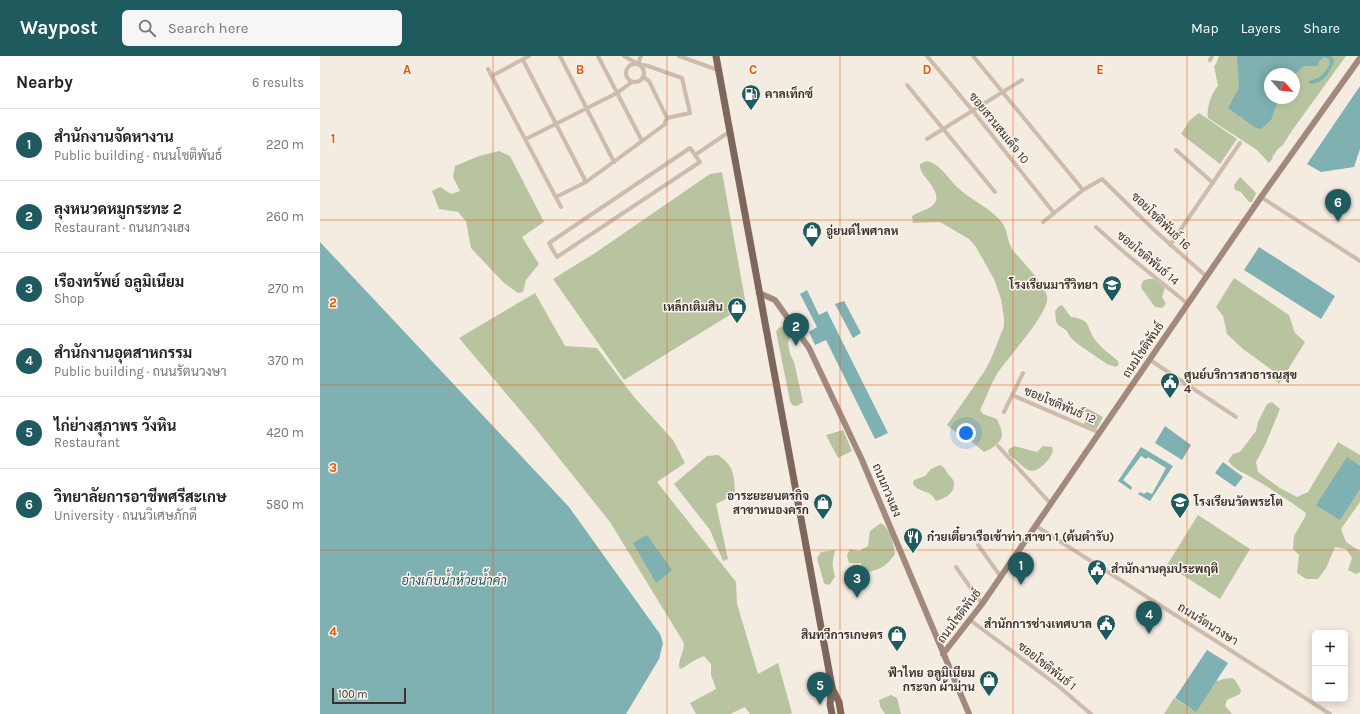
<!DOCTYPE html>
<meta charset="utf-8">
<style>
:root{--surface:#fff;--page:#f6f6f6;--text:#222;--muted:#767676;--line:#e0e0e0;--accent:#1f5a5e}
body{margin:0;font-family:Karla,Sarabun,sans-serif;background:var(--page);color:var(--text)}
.controls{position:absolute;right:12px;bottom:12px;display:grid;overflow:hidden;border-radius:6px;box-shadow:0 2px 10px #0003}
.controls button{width:36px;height:36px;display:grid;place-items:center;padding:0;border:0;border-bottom:1px solid var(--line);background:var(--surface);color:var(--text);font:20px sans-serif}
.compass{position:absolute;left:944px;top:12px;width:36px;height:36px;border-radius:50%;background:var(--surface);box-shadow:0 2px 10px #0003;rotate:118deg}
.scale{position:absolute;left:12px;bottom:10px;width:74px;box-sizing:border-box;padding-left:4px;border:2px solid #3b302b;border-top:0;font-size:11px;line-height:14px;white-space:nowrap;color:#3b302b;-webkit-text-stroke:3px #fbf5ee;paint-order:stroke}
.you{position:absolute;left:646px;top:377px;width:14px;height:14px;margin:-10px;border:3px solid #fff;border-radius:50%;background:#1a73e8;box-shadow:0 0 0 6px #1a73e833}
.badge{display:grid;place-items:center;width:26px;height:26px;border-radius:50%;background:var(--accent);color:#fff;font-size:13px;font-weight:700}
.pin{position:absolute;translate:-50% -33px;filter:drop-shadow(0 1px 2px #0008)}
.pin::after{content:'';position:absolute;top:21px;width:14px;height:12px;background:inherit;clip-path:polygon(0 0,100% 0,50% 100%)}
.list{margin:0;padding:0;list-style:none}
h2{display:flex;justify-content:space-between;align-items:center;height:52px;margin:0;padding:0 16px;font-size:17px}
h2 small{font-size:13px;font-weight:400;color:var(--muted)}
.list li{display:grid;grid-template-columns:26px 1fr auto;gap:12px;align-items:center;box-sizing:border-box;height:72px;padding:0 16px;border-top:1px solid var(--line)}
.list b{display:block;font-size:15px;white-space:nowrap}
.list p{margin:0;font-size:13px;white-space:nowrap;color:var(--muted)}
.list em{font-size:13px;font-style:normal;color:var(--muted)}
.icon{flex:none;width:22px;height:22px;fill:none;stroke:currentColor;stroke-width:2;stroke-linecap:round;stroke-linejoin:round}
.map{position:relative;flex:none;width:1040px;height:658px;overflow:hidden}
header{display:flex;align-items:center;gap:24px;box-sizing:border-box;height:56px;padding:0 20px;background:var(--accent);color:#fff}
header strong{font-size:19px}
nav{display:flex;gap:22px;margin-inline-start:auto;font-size:14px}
.search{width:280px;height:36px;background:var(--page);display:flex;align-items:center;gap:10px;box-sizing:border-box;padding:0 14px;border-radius:6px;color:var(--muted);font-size:15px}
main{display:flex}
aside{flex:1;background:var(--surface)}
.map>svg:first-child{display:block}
</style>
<header>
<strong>Waypost</strong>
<div class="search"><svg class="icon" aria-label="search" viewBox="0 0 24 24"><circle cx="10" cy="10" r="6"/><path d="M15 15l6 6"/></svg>Search here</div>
<nav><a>Map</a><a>Layers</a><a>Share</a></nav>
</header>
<main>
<aside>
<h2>Nearby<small>6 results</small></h2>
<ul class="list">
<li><span class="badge">1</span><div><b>สำนักงานจัดหางาน</b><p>Public building · ถนนโชติพันธ์</p></div><em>220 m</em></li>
<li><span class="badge">2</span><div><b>ลุงหนวดหมูกระทะ 2</b><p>Restaurant · ถนนกวงเฮง</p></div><em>260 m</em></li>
<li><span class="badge">3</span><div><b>เรืองทรัพย์ อลูมิเนียม</b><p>Shop</p></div><em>270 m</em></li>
<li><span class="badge">4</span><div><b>สำนักงานอุตสาหกรรม</b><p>Public building · ถนนรัตนวงษา</p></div><em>370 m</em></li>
<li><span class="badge">5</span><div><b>ไก่ย่างสุภาพร วังหิน</b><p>Restaurant</p></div><em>420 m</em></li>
<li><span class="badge">6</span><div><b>วิทยาลัยการอาชีพศรีสะเกษ</b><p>University · ถนนวิเศษภักดี</p></div><em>580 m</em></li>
</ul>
</aside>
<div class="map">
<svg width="1040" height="658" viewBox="0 0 1040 658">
<rect width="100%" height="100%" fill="#f4ebe1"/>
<g fill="#b8c4a0" fill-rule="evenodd">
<path d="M899 0H1026L971 76 963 89 958 93 952 101 953 102 949 107 937 94 888 62C886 52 892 36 898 30L894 10 896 8ZM950 18H974V42H950Z"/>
<path d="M879 57 917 83 900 108 861 78 870 64Z"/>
<path d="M179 95 190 100 224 166 202 181 219 208 206 224 203 236 198 237 183 226 151 192 146 165 138 156 119 153 112 135 120 131 131 138 140 135 133 121 135 110 159 100Z"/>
<path d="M607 105C621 109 627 121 637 131 649 143 667 150 679 163 689 173 686 183 692 193 702 206 722 224 727 240 731 256 686 303 677 318 670 329 666 343 660 354L663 358 677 363C679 368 682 374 682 379 682 387 670 394 664 396L646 381 639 379 627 369 664 316 671 303 684 270V263L681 243 674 223 656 191 649 183 620 166 593 167 592 160C598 156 607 154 612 150 626 139 603 122 601 114 600 112 600 110 600 108Z"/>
<path d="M402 116 426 249 304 324 233 223 275 197 390 118Z"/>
<path d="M920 121 936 137 932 146H929L921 136 915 134 914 129Z"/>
<path d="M914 222 969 259 975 277 985 286 959 328 953 323 956 317 923 293 907 278 903 260 896 251Z"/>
<path d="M828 223H834L845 232 842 241 846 248 842 252 835 251 822 233 821 230 823 225Z"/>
<path d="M215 237 245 290 277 292 314 341 353 384 365 407 337 426 416 526 417 548 438 618 458 607 472 657 469 658H430L425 651 410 658H376L370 647 396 633 391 619V608L384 600 375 604 361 613 359 611C359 602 364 596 364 587L290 466 211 367 139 282Z"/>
<path d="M742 249 751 261C773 264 765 271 776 285 781 292 790 298 797 304L799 308 796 311 787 308 759 289 751 282 746 274 738 269 736 265 735 255 738 251Z"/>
<path d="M469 268 472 270V276L468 287 470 298 474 306 483 346 477 350 472 349 470 345 456 275 459 272Z"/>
<path d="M952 346 960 353 945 389 936 406 938 416 960 432 977 441 988 436 1018 386 1040 399V446L1021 473 1026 486 1040 495V516L1036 518 1028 514 1032 502 1026 493 1015 491 1006 512 998 523H986L977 517 979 499 973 493 974 480 985 461 986 457C970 445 953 434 936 424 924 416 917 416 908 405L913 398 920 396 936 375 938 366 947 348Z"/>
<path d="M761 350H763L783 361 776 374 764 368 768 358 762 353Z"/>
<path d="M523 374 532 395 518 402 506 379Z"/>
<path d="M694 390 717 396 723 390 732 391 733 395C729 404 722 414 711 415 702 412 697 404 689 399L688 394Z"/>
<path d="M398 399C415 411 414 419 415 438L396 448 408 503 403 505 390 474 354 428 387 400Z"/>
<path d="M620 409C624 411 626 414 628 418 631 421 635 425 634 429 634 438 623 443 616 445 609 432 600 438 593 428L594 424 605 420 611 413Z"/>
<path d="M878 459 930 493 900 543 847 509Z"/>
<path d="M561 467C571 474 573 486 575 498 566 511 559 514 544 517L541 507H529L527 499 530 493 539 495 548 490 550 475Z"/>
<path d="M514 494 515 496C511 508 513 510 515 521L510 528 507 529 504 527 497 502 501 496Z"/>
<path d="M912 622 915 624 921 634 920 638 907 644 905 650 912 658H844L854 642 871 653 876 654 894 623 898 625 903 623Z"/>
<path d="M571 639 577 642 581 658H565L560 650 559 644Z"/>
</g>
<g fill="#7fb0b2">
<path d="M917 0H1011L1014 4C1012 15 1001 31 988 27L989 25C1001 22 1003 19 1010 8L1009 3 1004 1 999 5 998 10H984L974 19V18H950V42H959L951 64 941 73 936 72 908 52 919 32Z"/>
<path d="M1040 30V93L1034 111 1001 116 987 108Z"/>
<path d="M0 186 249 451 340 578 343 587 339 603 306 658H0Z"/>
<path d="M939 191 1015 240 1001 263 924 214Z"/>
<path d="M487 234 499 259 507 255 568 377 555 383 506 284 495 289 489 276 497 271 480 238Z"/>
<path d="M524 245 541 277 533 282 515 248Z"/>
<path d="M845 370 871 389 862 404 835 387Z"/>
<path d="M821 391 853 410 830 445 818 438 820 436 824 438 827 436 832 438 846 412 828 401 826 403 821 400 803 424 812 431 811 434 798 425Z"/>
<path d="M1027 401 1040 410V433L1020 464 996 449Z"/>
<path d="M903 406 923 421 915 431 895 417Z"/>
<path d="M327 479 352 514 336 527 313 487Z"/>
<path d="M887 594 908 607 876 656 855 642Z"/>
</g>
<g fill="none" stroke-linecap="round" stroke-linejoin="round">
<g stroke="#cdbbac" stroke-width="4">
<path d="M240 0 294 106"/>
<path d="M278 0 322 85"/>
<path d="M304 0 318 8 328 10 362 22 370 57 347 62"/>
<path d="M359 0 398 14"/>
<path d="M607 0 653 55 734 157"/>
<path d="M653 0 763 134"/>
<path d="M203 4 266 126"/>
<path d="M890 4 892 0"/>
<circle cx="315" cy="17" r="9"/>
<path d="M318 8 321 0"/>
<path d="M168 13 241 151"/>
<path d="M172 20 209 0"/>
<path d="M587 29 675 136"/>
<path d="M206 83 297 37 312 26"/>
<path d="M607 83 702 24"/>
<path d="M856 94 893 127"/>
<path d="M375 99 370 92 229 187 237 201 380 106 375 99 409 76"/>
<path d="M236 141 266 126 344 69 347 62 329 25 323 21"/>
<path d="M941 141 1040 205"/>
<path d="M723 166 763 134 782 123 833 173 887 221"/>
<path d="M776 171 805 197 868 248"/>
<path d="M850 189 920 87"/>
<path d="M830 304 916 361"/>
<path d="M692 339 780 377"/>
<path d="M684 356 703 317"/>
<path d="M678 390 731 448"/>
<path d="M716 470 1010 658"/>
<path d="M658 489 681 521"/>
<path d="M636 511 662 548"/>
<path d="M650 564 737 629 771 658"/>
</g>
<g stroke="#a18a7d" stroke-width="6">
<path d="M439 237 455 244 489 292 542 404 649 658"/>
<path d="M623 598 662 548 941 141 1040 2"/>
</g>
<g stroke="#7d675c" stroke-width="7">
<path d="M396 0 512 631 510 648 512 658"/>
<path d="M512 632 519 646 521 658"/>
</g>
</g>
<path fill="none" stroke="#e8590c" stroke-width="1" stroke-opacity="0.55" d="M173 0V658M347 0V658M520 0V658M693 0V658M867 0V658M0 164H1040M0 329H1040M0 494H1040"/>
<defs>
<g id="fuel-pin" transform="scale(1)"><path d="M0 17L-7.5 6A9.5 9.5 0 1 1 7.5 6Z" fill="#1f5a5e" stroke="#fbf5ee"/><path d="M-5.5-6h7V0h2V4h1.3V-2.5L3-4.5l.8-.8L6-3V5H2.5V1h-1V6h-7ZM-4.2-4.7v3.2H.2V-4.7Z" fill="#fff"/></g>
<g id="shop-pin" transform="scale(1)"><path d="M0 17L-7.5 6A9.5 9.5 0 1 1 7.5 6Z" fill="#1f5a5e" stroke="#fbf5ee"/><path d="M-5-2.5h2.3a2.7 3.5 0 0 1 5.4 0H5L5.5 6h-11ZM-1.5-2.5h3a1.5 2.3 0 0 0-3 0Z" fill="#fff"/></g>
<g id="school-pin" transform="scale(1)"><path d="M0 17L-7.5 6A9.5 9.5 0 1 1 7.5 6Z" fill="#1f5a5e" stroke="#fbf5ee"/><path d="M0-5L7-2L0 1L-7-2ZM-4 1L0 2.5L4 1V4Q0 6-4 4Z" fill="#fff"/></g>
<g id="civic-pin" transform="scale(1)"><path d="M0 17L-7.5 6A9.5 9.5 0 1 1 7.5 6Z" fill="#1f5a5e" stroke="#fbf5ee"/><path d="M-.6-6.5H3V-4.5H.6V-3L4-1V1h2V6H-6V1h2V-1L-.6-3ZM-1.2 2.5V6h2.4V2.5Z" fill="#fff"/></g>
<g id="restaurant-pin" transform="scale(1)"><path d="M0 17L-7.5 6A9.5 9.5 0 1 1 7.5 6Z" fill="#1f5a5e" stroke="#fbf5ee"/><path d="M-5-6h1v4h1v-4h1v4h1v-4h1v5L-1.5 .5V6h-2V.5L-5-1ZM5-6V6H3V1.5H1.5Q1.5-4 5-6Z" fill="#fff"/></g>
</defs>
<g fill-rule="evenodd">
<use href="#fuel-pin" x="431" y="38"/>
<use href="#shop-pin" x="492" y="175"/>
<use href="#school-pin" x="792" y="229"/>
<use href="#shop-pin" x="417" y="251"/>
<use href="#civic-pin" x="850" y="326"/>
<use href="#school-pin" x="860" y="446"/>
<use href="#shop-pin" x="503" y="447"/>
<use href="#restaurant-pin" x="593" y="481"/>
<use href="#civic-pin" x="777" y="513"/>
<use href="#civic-pin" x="786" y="568"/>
<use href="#shop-pin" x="577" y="579"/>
<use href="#shop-pin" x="669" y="624"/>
</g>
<g text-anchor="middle" stroke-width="3" stroke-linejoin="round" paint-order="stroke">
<g font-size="12" font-weight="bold" fill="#3b302b" stroke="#fbf5ee" text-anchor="start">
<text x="445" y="42">คาลเท็กซ์</text>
<text x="506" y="179">อู่ยนต์ไพศาลห</text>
<text x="778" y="233" text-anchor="end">โรงเรียนมารีวิทยา</text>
<text x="403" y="255" text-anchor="end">เหล็กเติมสิน</text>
<text x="864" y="323">ศูนย์บริการสาธารณสุข<tspan x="864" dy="14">4</tspan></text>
<text x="489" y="444" text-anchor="end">อาระยะยนตรกิจ<tspan x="489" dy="14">สาขาหนองครก</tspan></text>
<text x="874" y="450">โรงเรียนวัดพระโต</text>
<text x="607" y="485">ก๋วยเตี๋ยวเรือเข้าท่า สาขา 1 (ต้นตำรับ)</text>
<text x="791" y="517">สำนักงานคุมประพฤติ</text>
<text x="772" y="572" text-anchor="end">สำนักการช่างเทศบาล</text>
<text x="563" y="583" text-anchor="end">สินทวีการเกษตร</text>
<text x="655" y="621" text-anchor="end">ฟ้าไทย อลูมิเนียม<tspan x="655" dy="14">กระจก ผ้าม่าน</tspan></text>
</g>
<g font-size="12" fill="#3b302b" stroke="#fbf5ee">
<text transform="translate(679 72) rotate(51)" y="4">ซอยสวนสมเด็จ 10</text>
<text transform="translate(841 165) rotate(44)" y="4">ซอยโชติพันธ์ 16</text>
<text transform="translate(828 202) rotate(40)" y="4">ซอยโชติพันธ์ 14</text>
<text transform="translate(823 294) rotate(-56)" y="4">ถนนโชติพันธ์</text>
<text transform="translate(740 349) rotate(23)" y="4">ซอยโชติพันธ์ 12</text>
<text transform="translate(567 434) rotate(67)" y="4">ถนนกวงเฮง</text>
<text transform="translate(639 560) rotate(-53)" y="4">ถนนโชติพันธ์</text>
<text transform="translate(888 568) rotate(32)" y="4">ถนนรัตนวงษา</text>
<text transform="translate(727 610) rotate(38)" y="4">ซอยโชติพันธ์ 1</text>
</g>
<g font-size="13" font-style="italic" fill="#1f5a5e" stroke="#fbf5ee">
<text x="134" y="529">อ่างเก็บน้ำห้วยน้ำคำ</text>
</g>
</g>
<g font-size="13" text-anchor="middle" font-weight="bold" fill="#e8590c" stroke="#fbf5ee" stroke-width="3" stroke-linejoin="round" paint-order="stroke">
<text x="87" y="18">A</text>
<text x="260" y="18">B</text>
<text x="433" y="18">C</text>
<text x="607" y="18">D</text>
<text x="780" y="18">E</text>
<text x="13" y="87">1</text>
<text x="13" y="251">2</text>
<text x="13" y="416">3</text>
<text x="13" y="580">4</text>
</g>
</svg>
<div class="controls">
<button>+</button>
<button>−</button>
</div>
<svg class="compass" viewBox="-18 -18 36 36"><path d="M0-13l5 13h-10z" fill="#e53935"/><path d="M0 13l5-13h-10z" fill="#767676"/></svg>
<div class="scale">100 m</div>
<div class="you"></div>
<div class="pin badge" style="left:701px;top:529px">1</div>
<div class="pin badge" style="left:476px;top:290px">2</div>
<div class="pin badge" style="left:537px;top:542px">3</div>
<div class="pin badge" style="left:829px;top:578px">4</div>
<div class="pin badge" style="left:500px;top:649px">5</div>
<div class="pin badge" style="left:1018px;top:166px">6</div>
</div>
</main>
